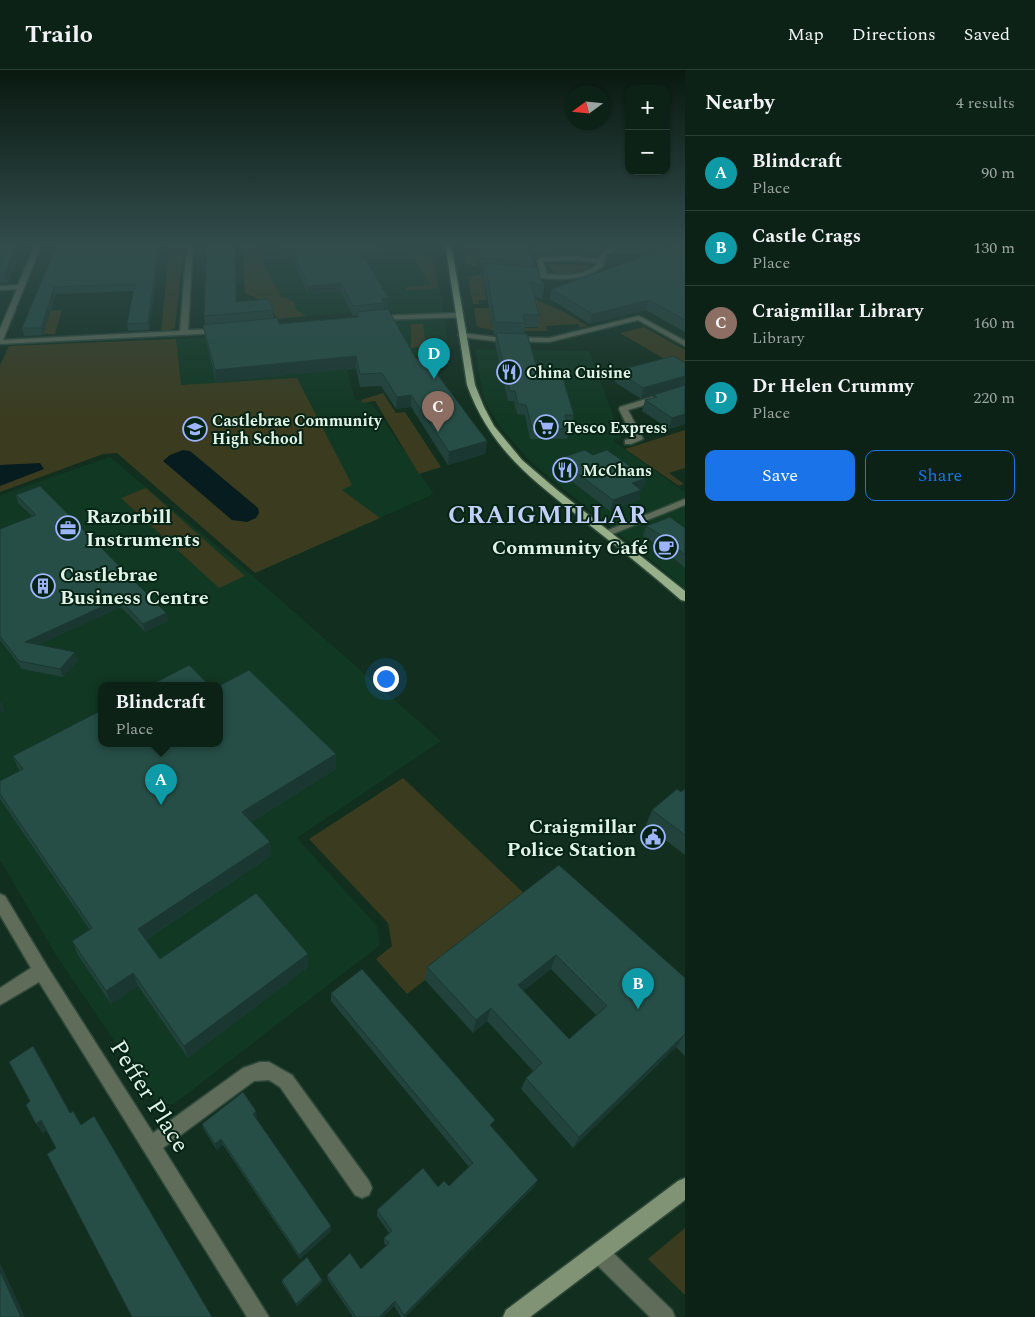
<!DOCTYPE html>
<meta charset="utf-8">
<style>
:root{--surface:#0d2216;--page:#1b2f23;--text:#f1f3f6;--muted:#9aa4a1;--line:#2d3f35;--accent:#1a73e8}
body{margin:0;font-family:Spectral,serif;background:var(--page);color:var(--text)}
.controls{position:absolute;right:15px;top:15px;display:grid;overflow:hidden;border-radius:10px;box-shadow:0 1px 4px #0004}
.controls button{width:45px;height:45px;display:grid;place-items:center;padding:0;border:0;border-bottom:1px solid var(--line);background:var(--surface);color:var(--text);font:25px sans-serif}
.compass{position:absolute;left:565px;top:15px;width:45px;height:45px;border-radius:50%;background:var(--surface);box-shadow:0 1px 4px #0004;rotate:255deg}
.you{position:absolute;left:385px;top:608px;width:18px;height:18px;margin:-12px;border:4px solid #fff;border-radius:50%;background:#1a73e8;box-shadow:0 0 0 8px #1a73e833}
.badge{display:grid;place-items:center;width:32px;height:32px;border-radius:50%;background:var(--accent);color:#fff;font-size:16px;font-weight:700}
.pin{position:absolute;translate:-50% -41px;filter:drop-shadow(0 1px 2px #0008)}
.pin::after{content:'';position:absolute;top:26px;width:18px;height:15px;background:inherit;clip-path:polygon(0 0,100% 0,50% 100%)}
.popup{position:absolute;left:98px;top:612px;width:125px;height:65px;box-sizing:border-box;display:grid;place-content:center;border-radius:10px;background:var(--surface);filter:drop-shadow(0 1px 4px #0005);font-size:16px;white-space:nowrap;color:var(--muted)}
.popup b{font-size:19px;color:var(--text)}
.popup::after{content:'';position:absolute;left:50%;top:100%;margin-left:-10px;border:10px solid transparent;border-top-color:var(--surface)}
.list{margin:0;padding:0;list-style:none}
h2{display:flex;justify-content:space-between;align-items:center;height:65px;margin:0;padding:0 20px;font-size:21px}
h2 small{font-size:16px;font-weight:400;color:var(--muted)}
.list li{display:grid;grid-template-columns:32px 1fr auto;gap:15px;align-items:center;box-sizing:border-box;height:75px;padding:0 20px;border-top:1px solid var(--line)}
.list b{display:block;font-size:19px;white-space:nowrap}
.list p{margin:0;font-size:16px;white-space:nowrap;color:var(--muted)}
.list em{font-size:16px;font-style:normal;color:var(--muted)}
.actions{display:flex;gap:10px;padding:15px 20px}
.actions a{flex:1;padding:11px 0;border:1px solid var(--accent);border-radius:10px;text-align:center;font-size:18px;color:var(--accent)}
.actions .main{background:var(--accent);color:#fff}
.map{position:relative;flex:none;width:685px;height:1247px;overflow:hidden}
header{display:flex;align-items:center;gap:30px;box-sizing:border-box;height:70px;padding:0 25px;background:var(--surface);border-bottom:1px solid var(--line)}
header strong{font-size:24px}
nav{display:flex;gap:28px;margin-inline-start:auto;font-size:18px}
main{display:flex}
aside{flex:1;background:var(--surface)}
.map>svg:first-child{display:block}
</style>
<header>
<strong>Trailo</strong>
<nav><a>Map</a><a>Directions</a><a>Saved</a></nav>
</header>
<main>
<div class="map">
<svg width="685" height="1247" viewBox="0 0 685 1247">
<rect width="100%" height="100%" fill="#112e1e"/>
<g fill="#113823" fill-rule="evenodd">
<path d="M258 173H434L443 244 402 243 389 240 307 246 296 240 294 232 281 226 262 193 265 192Z"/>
<path d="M405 249 445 250 450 294 347 300 355 329 372 334 434 424 255 503 117 383 0 387V295L9 276 201 268Z"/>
<path d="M475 279 589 281 622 369H614L616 373 685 422V518L531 392 499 356 484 330Z"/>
<path d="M110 387 267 518 441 671 297 768 377 856 380 875 174 1034H157L56 885 0 790V425ZM102 616H220V674H102Z"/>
</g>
<g fill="#3b3c1f">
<path d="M170 173H184L175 258 168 261 161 262Z"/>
<path d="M241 173H258L265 192 263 194 281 226 294 232 296 240 307 246 277 249 269 234 245 223 243 189 244 188Z"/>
<path d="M462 175H476L479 191H475L477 197 466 194Z"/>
<path d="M411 183 434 187 437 218 407 220 405 217 431 215Z"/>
<path d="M548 194 589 195 590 197C579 203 553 210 548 194Z"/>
<path d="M482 204 483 208 525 211 526 214 484 213 486 230H478L479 234H473L468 207Z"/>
<path d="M530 227 564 242 588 256 580 258 578 254 546 256 547 261H515L518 258H538Z"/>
<path d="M474 238H489L492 257H511L493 260 477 257Z"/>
<path d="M62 240 55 264H40L48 241Z"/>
<path d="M411 254H423L426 276 411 278Z"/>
<path d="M644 257 685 280V301L620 263Z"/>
<path d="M176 269 181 315 297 308 352 415 342 420 380 448 255 503 117 383 103 384 0 422V295L9 276Z"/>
<path d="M383 323 396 343 405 342 441 397 419 404 375 331 363 333 361 330Z"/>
<path d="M685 360V398L669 403 684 414 679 416 625 379Z"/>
<path d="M146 418 245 506 219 518 121 428Z"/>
<path d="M403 708 530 829 407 924 376 889 392 876 388 853 309 769Z"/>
<path d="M685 1158V1225L648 1189Z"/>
</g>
<g fill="#061c1e">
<path d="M183 380 190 381 258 438 259 443 256 448 247 452 232 450 163 391 170 385Z"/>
<path d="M40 393 44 399 0 416V395Z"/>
</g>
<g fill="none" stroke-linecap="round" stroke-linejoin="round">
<g stroke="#2e493a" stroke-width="3">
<g id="street">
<path d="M36 173H42L3 270 180 261 187 173H193L188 260 220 259 224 261 220 263 0 274V259L17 219 0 220V216L18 215Z"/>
<path d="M621 173H630L607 184 603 196C580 214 551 209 524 206L521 204 524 202 540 204 537 190 541 187 576 186 599 189 602 182ZM576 190 598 193C587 207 564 206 547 204L543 191Z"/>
<path d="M460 243H463V247L377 250 373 248 377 246Z"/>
<path d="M639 246 685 271V276L638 250 549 272 494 271 462 267 458 265 462 263 494 267 549 268Z"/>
<path d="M685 317V323L628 340 643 369 631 374H625V370L633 368 619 339 620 337Z"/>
<path d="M685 429V435L610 465 606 466 601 463Z"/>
<path d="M0 824 5 826 47 896 153 1063 243 998 260 992H269L292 1005 369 1111 372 1118 369 1125 362 1128 355 1125 280 1017 269 1010 254 1011 163 1078 269 1247H247L39 912 0 935V918L31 898 0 845Z"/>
<path d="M600 1174 607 1177 672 1240 675 1247H650L593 1191 590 1184 593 1177Z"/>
</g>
</g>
<g stroke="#2e493a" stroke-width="3">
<path id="secondary" d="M685 1108V1130L530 1247H503L506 1240 678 1111Z"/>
</g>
<g stroke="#2e493a" stroke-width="3">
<path id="primary" d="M445 173H451L475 315 484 337 494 356 522 390 557 420 685 521V531L681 530C650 503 619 478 587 453 534 411 491 381 467 315Z"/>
</g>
<use href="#street" fill="#606c5a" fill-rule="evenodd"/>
<use href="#secondary" fill="#809375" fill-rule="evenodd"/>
<use href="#primary" fill="#98b08a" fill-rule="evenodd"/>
</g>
<g fill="#21433c" fill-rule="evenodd">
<path d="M0 173H25L8 213H0Z"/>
<path d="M58 173H161L149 260 128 261 127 254 134 221 56 224 43 265 24 266 22 258Z"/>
<path d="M279 173H379V182L362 183 388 237 384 238V239L416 289 487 371 485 384 448 395 411 337 396 339 381 316 360 317 356 298 216 312 205 266 203 255 205 254 204 246 237 232 273 240 274 249 279 254 357 247V245L353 246 341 222 308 225 292 188 285 189Z"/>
<path d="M476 173H616L601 180 599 184 530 183 533 192V197L544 217 542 230 534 226 539 245 537 257H525L524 264 538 302 574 345 572 355H568L569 359 567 369H530L525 345 517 344 514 331H508L495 273 496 265H494L483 205 484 197H481Z"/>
<path d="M685 173V262L646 240 590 254 550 229 552 219 652 183 612 184 614 174Z"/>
<path d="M685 293V354L669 359 642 341 645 330 653 328V325L641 329 615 312 617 301Z"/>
<path d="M558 389 644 418 641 419 639 430 610 441 556 399Z"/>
<path d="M16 425 166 543 168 551 145 562 121 537 40 574 78 590 63 607 22 599 0 570V459L32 446 18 433Z"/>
<path d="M646 456 685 458V498L661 477 643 466Z"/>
<path d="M13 686 336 699 251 752 271 786 146 870 160 889 308 897 188 988 138 916 111 934 78 885 72 871 90 860 0 729V711L19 701Z"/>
<path d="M685 719V785L646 755 652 740Z"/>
<path d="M559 795 685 908V986L676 977 573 1078 521 1019 526 1008 533 1001 487 951 473 963 425 910 427 897ZM551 899 596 945 569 969 523 921Z"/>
<path d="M331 923 492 1057 535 1116 405 1247H401L394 1236 383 1247H353L328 1210 327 1205 361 1199 386 1176 384 1173V1168L389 1163 377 1146V1140L438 1117 449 1116 469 1097 331 931Z"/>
<path d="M257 1047 256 1048 331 1161 300 1189 223 1075 217 1080 204 1060 202 1054Z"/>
<path d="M282 1210 323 1212 297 1236 282 1213Z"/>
</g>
<g fill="#1b3731">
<path d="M18 173H25L8 213 5 202Z"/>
<path d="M159 173H161L149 260 148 253Z"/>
<path d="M235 173H236L237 244 236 232Z"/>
<path d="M602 173H616L601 180 599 184Z"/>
<path d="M341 213V222L308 225V216Z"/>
<path d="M54 217 56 224 43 265 41 258Z"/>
<path d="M381 228H389L388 237 384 238V233Z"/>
<path d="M649 230 646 240 590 254 592 244Z"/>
<path d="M356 286V298L216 312 215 300Z"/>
<path d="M685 306V316L641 329 643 318Z"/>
<path d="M411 325V337L396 339 397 327Z"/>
<path d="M685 337V354L669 359 672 348Z"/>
<path d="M487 371 485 384 448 395 449 382Z"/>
<path d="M647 408 644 418 629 423 632 413Z"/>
<path d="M641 420 639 430 610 441 613 430Z"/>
<path d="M119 529 121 537 28 580 25 572Z"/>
<path d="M166 543 168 551 145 562 143 554Z"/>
<path d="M75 582 78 590 63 607 60 599Z"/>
<path d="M2 632 5 641 0 643V633Z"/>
<path d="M336 684V699L244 756 242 742Z"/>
<path d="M270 772 271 786 142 872 138 859Z"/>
<path d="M308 884V897L188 988 184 976Z"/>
<path d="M556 885 551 899 514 929 518 915Z"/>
<path d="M133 903 138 916 111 934 106 921Z"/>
<path d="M491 938 487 951 473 963 476 950Z"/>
<path d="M684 965 676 977 573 1078 579 1067Z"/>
<path d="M33 976 40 987 77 1054 70 1043Z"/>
<path d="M256 1041 257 1047 254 1050 253 1044Z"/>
<path d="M41 1050 48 1060 43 1064 36 1054Z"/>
<path d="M221 1069 223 1075 217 1080 215 1074Z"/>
<path d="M538 1110 535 1116 405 1247H404V1245Z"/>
<path d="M331 1156V1161L300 1189 299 1185Z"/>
<path d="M0 1193 25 1247H21L0 1201Z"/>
<path d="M322 1210 323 1212 297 1236 296 1234Z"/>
<path d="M395 1231 394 1236 383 1247H379Z"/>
</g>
<g fill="#264e46" stroke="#1b3731" fill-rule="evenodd">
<path d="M0 173H18L5 202H0Z"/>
<path d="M58 173H159L148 253 127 254 135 214 54 217 41 258H22Z"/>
<path d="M207 173H235L236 232 268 229 273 240 204 246Z"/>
<path d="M282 173H373L356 175 389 228H381L384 233 353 236 341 213 308 216 291 179 285 180Z"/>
<path d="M479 173H602L601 174H527L533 192 482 188Z"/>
<path d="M616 173H685V250L649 230 592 244 552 219 678 174H614Z"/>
<path d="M485 193 537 198 544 217 530 211 539 245 523 244 525 253 495 252Z"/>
<path d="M388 239 416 289 425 288 487 371 449 382 411 325 397 327 382 303 360 304 356 286 215 300 203 255 277 248 279 254 359 247 357 242Z"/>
<path d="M496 263 527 264 538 302H561L574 345H565L569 359 532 358 526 335 518 334 515 321H510Z"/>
<path d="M673 286 685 293V306L643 318 617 301Z"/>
<path d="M685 315V344L672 348 645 330 657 327 653 325Z"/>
<path d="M585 380 593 385 607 380 647 408 632 413 641 420 613 430 558 389Z"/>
<path d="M40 416 166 543 143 554 119 529 25 572 75 582 60 599 19 591 0 566V459L36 445 16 425Z"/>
<path d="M670 447 685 458V485L664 467 646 456Z"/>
<path d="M189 595 210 616H149Z"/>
<path d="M249 600 336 684 242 742 270 772 138 859 160 889 256 823 308 884 184 976 133 903 106 921 72 871 92 858 0 724V711L23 699 13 686 102 640V674H220V616H219Z"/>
<path d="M677 719 681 722 685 719V765L652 740Z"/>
<path d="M559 795 685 908V965H684L579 1067 526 1008 542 993 491 938 476 950 427 897ZM556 885 607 936 569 969 518 915Z"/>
<path d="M362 899 495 1050 490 1055 538 1110 404 1245 395 1231 379 1247H356L327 1205 350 1183 361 1199 389 1173 384 1168 392 1161 377 1140 423 1098 438 1117 444 1111 449 1116 473 1093 331 923Z"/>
<path d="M33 976 70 1043 73 1041 81 1055 94 1046 212 1247H132L47 1084 56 1078 41 1050 36 1054 26 1035 30 1031 9 992Z"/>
<path d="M243 1022 256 1041 253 1044 331 1156 299 1185 221 1069 215 1074 202 1054Z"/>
<path d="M307 1187 322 1210 296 1234 282 1210Z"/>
<path d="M0 1201 21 1247H0Z"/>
</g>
<linearGradient id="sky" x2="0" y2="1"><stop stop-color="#091910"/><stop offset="0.5" stop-color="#324c4c"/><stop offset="1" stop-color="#324c4c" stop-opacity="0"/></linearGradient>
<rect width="685" height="348" fill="url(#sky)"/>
<defs>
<g id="restaurant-ring" transform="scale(1.25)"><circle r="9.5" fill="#062415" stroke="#9db4fd" stroke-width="1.5"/><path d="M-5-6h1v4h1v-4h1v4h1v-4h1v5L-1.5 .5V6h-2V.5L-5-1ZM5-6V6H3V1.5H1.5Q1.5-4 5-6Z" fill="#9db4fd"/></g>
<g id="supermarket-ring" transform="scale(1.25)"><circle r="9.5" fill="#062415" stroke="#9db4fd" stroke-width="1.5"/><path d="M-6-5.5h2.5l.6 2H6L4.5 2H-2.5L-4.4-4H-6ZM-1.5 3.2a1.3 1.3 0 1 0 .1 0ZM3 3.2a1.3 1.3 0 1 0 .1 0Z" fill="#9db4fd"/></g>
<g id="school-ring" transform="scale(1.25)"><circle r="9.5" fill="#062415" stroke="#9db4fd" stroke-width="1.5"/><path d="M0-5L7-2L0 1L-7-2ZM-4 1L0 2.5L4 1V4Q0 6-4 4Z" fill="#9db4fd"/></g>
<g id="office-ring" transform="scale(1.25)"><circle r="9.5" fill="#062415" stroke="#9db4fd" stroke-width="1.5"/><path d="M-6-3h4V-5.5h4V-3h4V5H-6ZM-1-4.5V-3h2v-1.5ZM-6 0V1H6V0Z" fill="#9db4fd"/></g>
<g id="cafe-ring" transform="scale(1.25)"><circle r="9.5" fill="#062415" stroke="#9db4fd" stroke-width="1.5"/><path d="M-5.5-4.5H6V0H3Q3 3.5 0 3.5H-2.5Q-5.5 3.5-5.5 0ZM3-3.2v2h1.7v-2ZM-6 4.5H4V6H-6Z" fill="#9db4fd"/></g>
<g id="building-ring" transform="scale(1.25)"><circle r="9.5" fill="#062415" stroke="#9db4fd" stroke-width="1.5"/><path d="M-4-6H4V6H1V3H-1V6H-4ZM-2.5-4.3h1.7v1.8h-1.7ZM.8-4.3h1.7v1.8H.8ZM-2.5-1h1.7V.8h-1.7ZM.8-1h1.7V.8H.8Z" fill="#9db4fd"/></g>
<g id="civic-ring" transform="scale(1.25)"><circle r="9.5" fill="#062415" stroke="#9db4fd" stroke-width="1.5"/><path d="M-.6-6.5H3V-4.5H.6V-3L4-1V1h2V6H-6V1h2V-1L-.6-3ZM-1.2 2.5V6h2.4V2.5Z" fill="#9db4fd"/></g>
</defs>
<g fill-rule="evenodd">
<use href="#restaurant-ring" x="509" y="302"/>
<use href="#supermarket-ring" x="546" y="357"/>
<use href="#school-ring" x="195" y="359"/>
<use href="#restaurant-ring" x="565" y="400"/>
<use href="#office-ring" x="68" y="458"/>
<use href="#cafe-ring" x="666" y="477"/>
<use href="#building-ring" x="43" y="516"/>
<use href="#civic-ring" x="653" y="767"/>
</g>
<g text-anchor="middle" stroke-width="4" stroke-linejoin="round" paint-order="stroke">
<g font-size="16" font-weight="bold" fill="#e1f2e7" stroke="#062415" text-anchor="start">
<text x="526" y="308">China Cuisine</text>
<text x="212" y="356">Castlebrae Community<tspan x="212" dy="18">High School</tspan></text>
<text x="564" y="363">Tesco Express</text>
<text x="582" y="406">McChans</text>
</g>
<g font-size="20" font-weight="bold" fill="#e1f2e7" stroke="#062415" text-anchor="start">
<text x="86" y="453">Razorbill<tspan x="86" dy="23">Instruments</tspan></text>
<text x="648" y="484" text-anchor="end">Community Café</text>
<text x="60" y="511">Castlebrae<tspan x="60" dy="23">Business Centre</tspan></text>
<text x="636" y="763" text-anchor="end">Craigmillar<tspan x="636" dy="23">Police Station</tspan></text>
</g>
<g font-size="24" fill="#e1f2e7" stroke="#062415">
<text transform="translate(150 1026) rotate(58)" y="8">Peffer Place</text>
</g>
<g font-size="25" font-weight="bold" letter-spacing="1" fill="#c2d0f9" stroke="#062415">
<text x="548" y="453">CRAIGMILLAR</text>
</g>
</g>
</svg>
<div class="controls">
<button>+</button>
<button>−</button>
</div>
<svg class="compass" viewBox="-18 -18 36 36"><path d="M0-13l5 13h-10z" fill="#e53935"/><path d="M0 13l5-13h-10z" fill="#9aa4a1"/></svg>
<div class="you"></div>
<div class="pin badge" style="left:161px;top:735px;background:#0f9aa8">A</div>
<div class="popup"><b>Blindcraft</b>Place</div>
<div class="pin badge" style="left:638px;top:939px;background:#0f9aa8">B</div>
<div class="pin badge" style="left:438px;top:362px;background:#8d6e63">C</div>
<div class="pin badge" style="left:434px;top:309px;background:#0f9aa8">D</div>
</div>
<aside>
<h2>Nearby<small>4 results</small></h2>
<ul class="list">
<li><span class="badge" style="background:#0f9aa8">A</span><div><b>Blindcraft</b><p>Place</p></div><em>90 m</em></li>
<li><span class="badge" style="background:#0f9aa8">B</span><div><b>Castle Crags</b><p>Place</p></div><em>130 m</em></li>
<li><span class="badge" style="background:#8d6e63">C</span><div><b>Craigmillar Library</b><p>Library</p></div><em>160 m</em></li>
<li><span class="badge" style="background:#0f9aa8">D</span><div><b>Dr Helen Crummy</b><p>Place</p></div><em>220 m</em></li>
</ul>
<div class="actions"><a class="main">Save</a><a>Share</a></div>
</aside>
</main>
